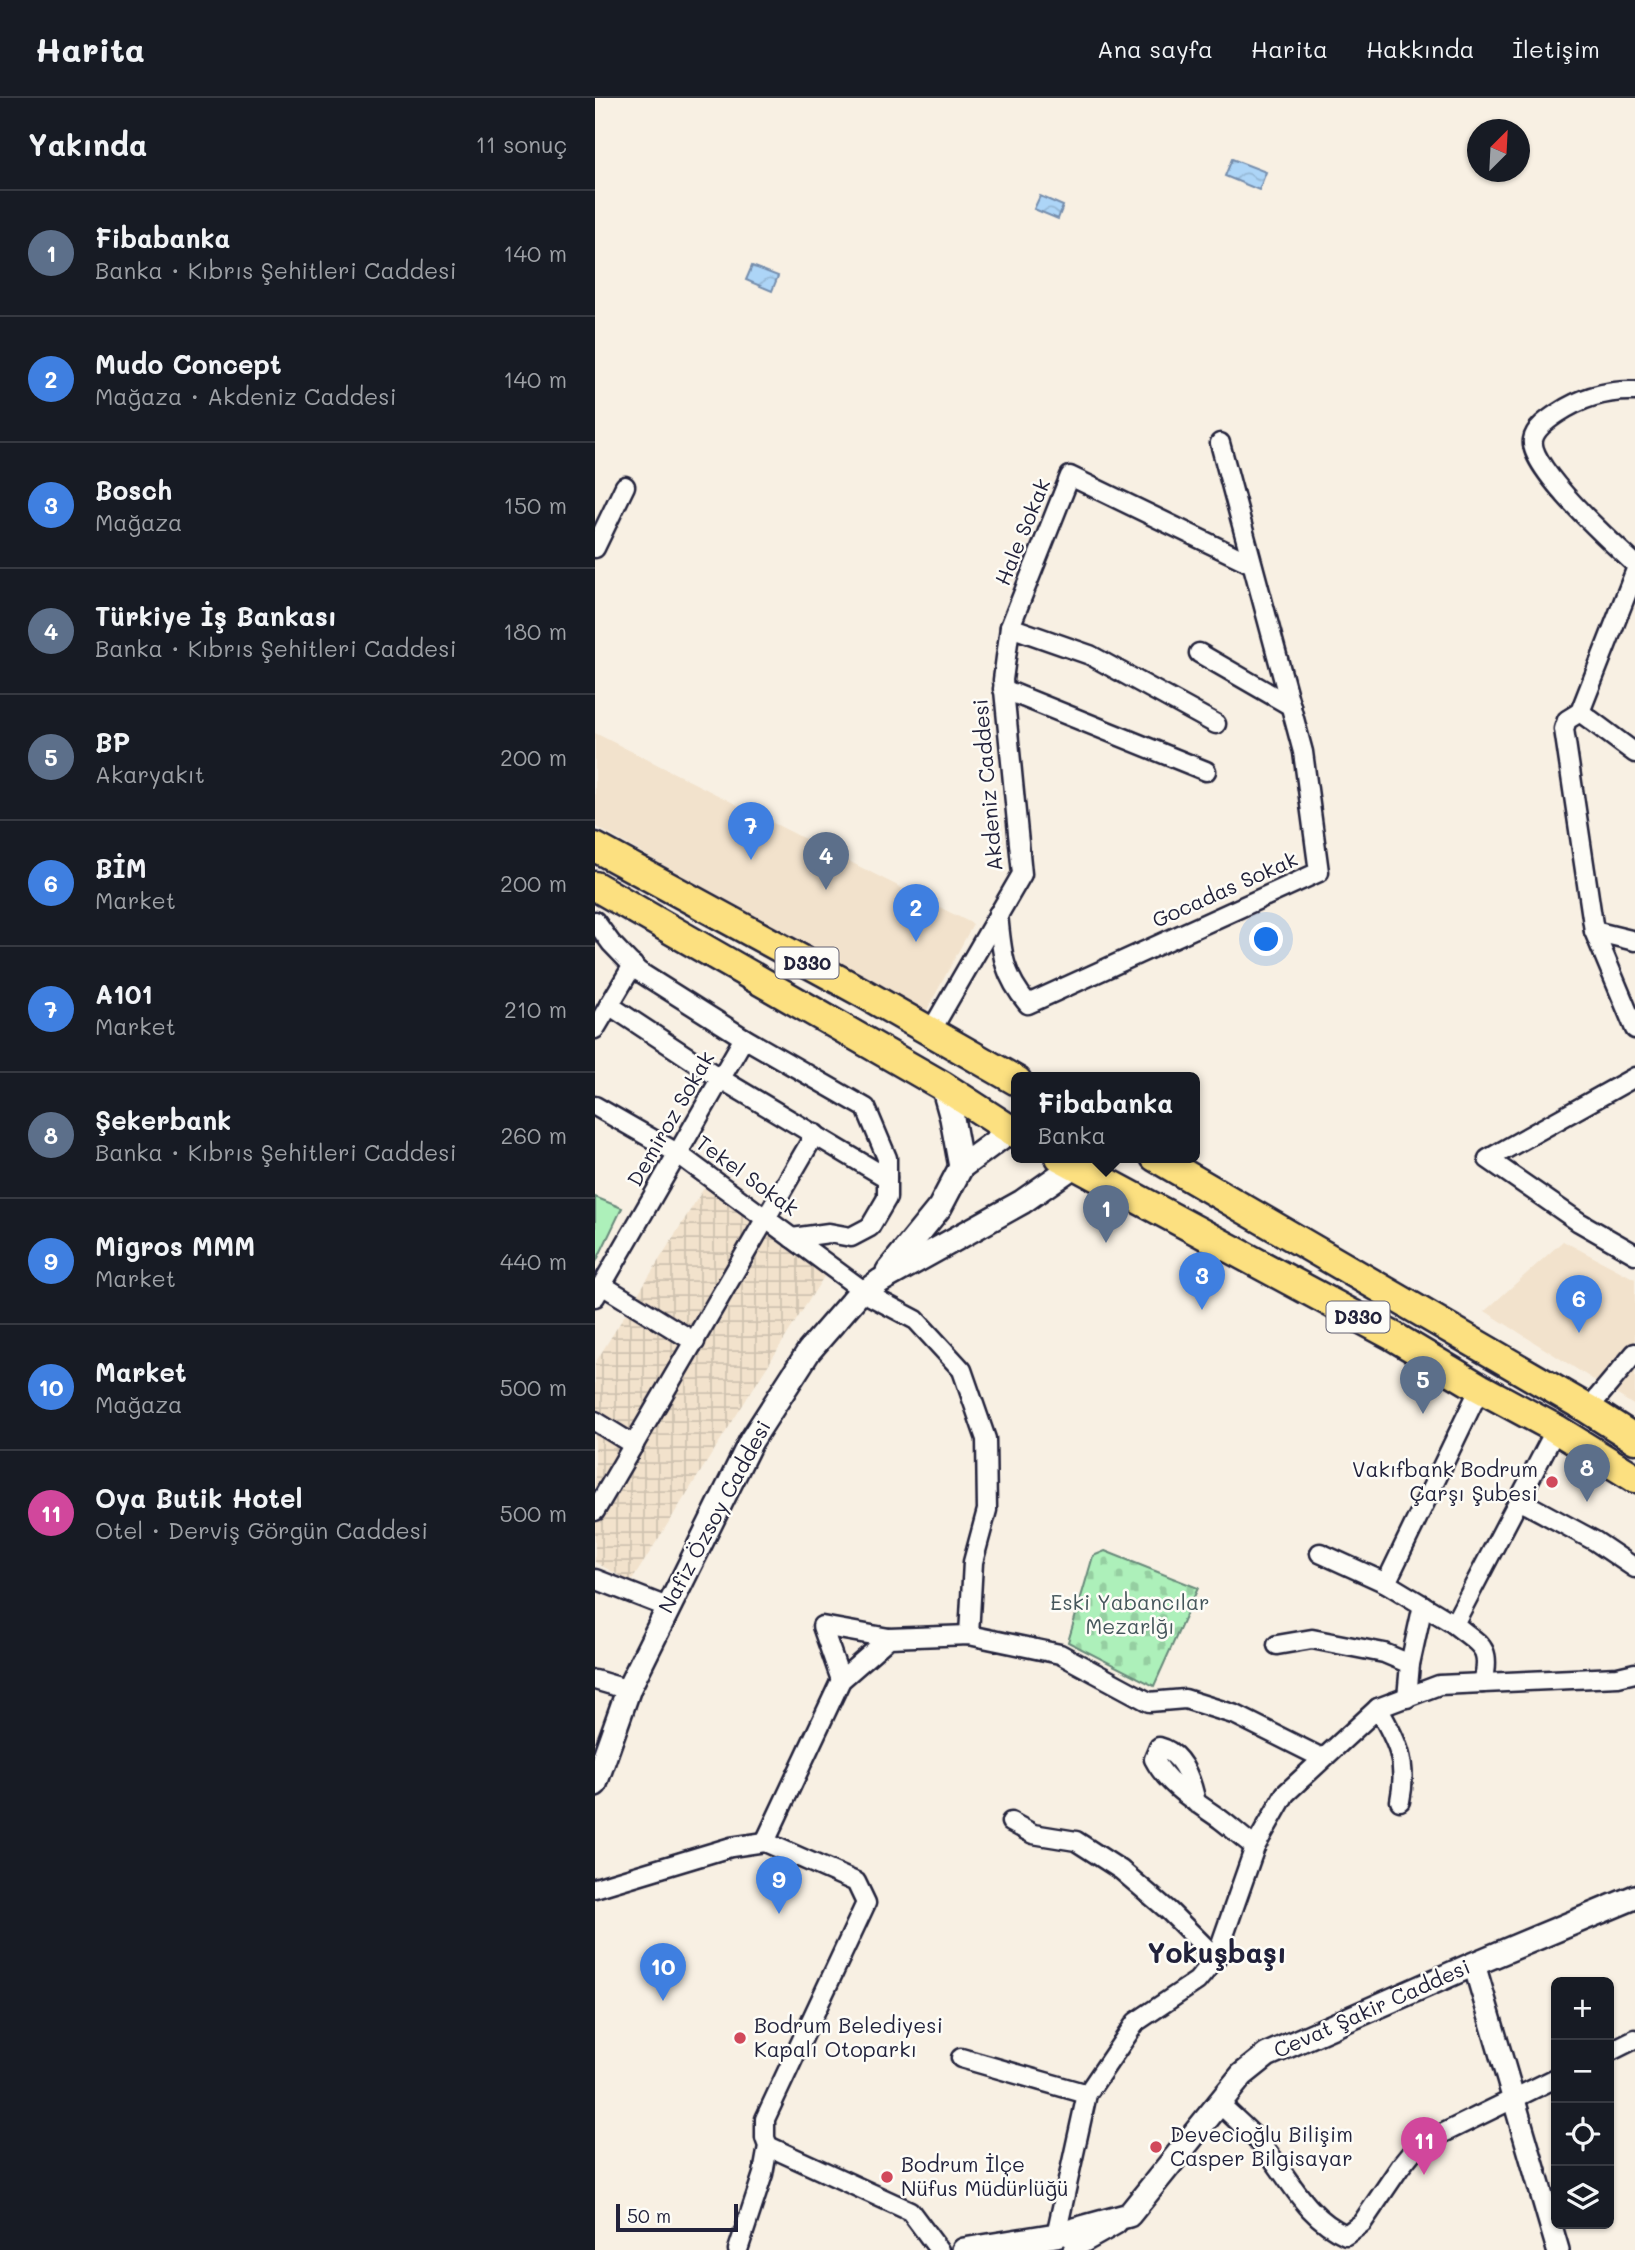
<!DOCTYPE html>
<html lang="tr">
<meta charset="utf-8">
<style>
:root{--surface:#171b24;--page:#20242c;--text:#f1f3f6;--muted:#9ea1a6;--line:#363941;--accent:#0b8043}
body{margin:0;font-family:Mali,sans-serif;background:var(--page);color:var(--text)}
.controls{position:absolute;right:21px;bottom:21px;display:grid;overflow:hidden;border-radius:10px;box-shadow:0 2px 5px #0004}
.controls button{width:63px;height:63px;display:grid;place-items:center;padding:0;border:0;border-bottom:2px solid var(--line);background:var(--surface);color:var(--text);font:35px sans-serif}
.compass{position:absolute;left:872px;top:21px;width:63px;height:63px;border-radius:50%;background:var(--surface);box-shadow:0 2px 5px #0004;rotate:24deg}
.scale{position:absolute;left:21px;bottom:18px;width:122px;box-sizing:border-box;padding-left:7px;border:4px solid #22223b;border-top:0;font-size:19px;line-height:24px;white-space:nowrap;color:#22223b;-webkit-text-stroke:5px #fdfcf7;paint-order:stroke}
.you{position:absolute;left:672px;top:842px;width:24px;height:24px;margin:-18px;border:5px solid #fff;border-radius:50%;background:#1a73e8;box-shadow:0 0 0 10px #1a73e833}
.badge{display:grid;place-items:center;width:46px;height:46px;border-radius:50%;background:var(--accent);color:#fff;font-size:23px;font-weight:700}
.pin{position:absolute;translate:-50% -58px;filter:drop-shadow(0 2px 4px #0008)}
.pin::after{content:'';position:absolute;top:37px;width:24px;height:21px;background:inherit;clip-path:polygon(0 0,100% 0,50% 100%)}
.popup{position:absolute;left:416px;top:974px;width:189px;height:91px;box-sizing:border-box;display:grid;place-content:center;border-radius:10px;background:var(--surface);filter:drop-shadow(0 2px 5px #0005);font-size:23px;white-space:nowrap;color:var(--muted)}
.popup b{font-size:26px;color:var(--text)}
.popup::after{content:'';position:absolute;left:50%;top:100%;margin-left:-14px;border:14px solid transparent;border-top-color:var(--surface)}
.list{margin:0;padding:0;list-style:none}
h2{display:flex;justify-content:space-between;align-items:center;height:91px;margin:0;padding:0 28px;font-size:30px}
h2 small{font-size:23px;font-weight:400;color:var(--muted)}
.list li{display:grid;grid-template-columns:46px 1fr auto;gap:21px;align-items:center;box-sizing:border-box;height:126px;padding:0 28px;border-top:2px solid var(--line)}
.list b{display:block;font-size:26px;white-space:nowrap}
.list p{margin:0;font-size:23px;white-space:nowrap;color:var(--muted)}
.list em{font-size:23px;font-style:normal;color:var(--muted)}
.icon{flex:none;width:38px;height:38px;fill:none;stroke:currentColor;stroke-width:2;stroke-linecap:round;stroke-linejoin:round}
.map{position:relative;flex:none;width:1040px;height:2152px;overflow:hidden}
header{display:flex;align-items:center;gap:42px;box-sizing:border-box;height:98px;padding:0 35px;background:var(--surface);border-bottom:2px solid var(--line)}
header strong{font-size:33px}
nav{display:flex;gap:38px;margin-inline-start:auto;font-size:24px}
main{display:flex}
aside{flex:1;background:var(--surface)}
.map>svg:first-child{display:block}
</style>
<header>
<strong>Harita</strong>
<nav><a>Ana sayfa</a><a>Harita</a><a>Hakkında</a><a>İletişim</a></nav>
</header>
<main>
<aside>
<h2>Yakında<small>11 sonuç</small></h2>
<ul class="list">
<li><span class="badge" style="background:#5c6f8a">1</span><div><b>Fibabanka</b><p>Banka · Kıbrıs Şehitleri Caddesi</p></div><em>140 m</em></li>
<li><span class="badge" style="background:#3f7fe0">2</span><div><b>Mudo Concept</b><p>Mağaza · Akdeniz Caddesi</p></div><em>140 m</em></li>
<li><span class="badge" style="background:#3f7fe0">3</span><div><b>Bosch</b><p>Mağaza</p></div><em>150 m</em></li>
<li><span class="badge" style="background:#5c6f8a">4</span><div><b>Türkiye İş Bankası</b><p>Banka · Kıbrıs Şehitleri Caddesi</p></div><em>180 m</em></li>
<li><span class="badge" style="background:#5c6f8a">5</span><div><b>BP</b><p>Akaryakıt</p></div><em>200 m</em></li>
<li><span class="badge" style="background:#3f7fe0">6</span><div><b>BİM</b><p>Market</p></div><em>200 m</em></li>
<li><span class="badge" style="background:#3f7fe0">7</span><div><b>A101</b><p>Market</p></div><em>210 m</em></li>
<li><span class="badge" style="background:#5c6f8a">8</span><div><b>Şekerbank</b><p>Banka · Kıbrıs Şehitleri Caddesi</p></div><em>260 m</em></li>
<li><span class="badge" style="background:#3f7fe0">9</span><div><b>Migros MMM</b><p>Market</p></div><em>440 m</em></li>
<li><span class="badge" style="background:#3f7fe0">10</span><div><b>Market</b><p>Mağaza</p></div><em>500 m</em></li>
<li><span class="badge" style="background:#d1479c">11</span><div><b>Oya Butik Hotel</b><p>Otel · Derviş Görgün Caddesi</p></div><em>500 m</em></li>
</ul>
</aside>
<div class="map">
<svg width="1040" height="2152" viewBox="0 0 1040 2152">
<defs>
<pattern id="industrial-grid" width="8" height="8" patternUnits="userSpaceOnUse" patternTransform="scale(1.75)"><rect width="8" height="8" fill="#f2e2cc"/><path d="M0 4h8M4 0v8" fill="none" stroke="#cfc2b0"/></pattern>
<pattern id="cemetery-stones" width="16" height="16" patternUnits="userSpaceOnUse" patternTransform="scale(1.75)"><rect width="16" height="16" fill="#adf0ba"/><path d="M2 7V4a2 2 0 0 1 4 0v3zM10 15v-3a2 2 0 0 1 4 0v3z" fill="#95cea1"/></pattern>
<pattern id="water-waves" width="16" height="10" patternUnits="userSpaceOnUse" patternTransform="scale(1.75)"><rect width="16" height="10" fill="#add5f7"/><path d="M0 5q4-4 8 0t8 0" fill="none" stroke="#95b7d5"/></pattern>
</defs>
<rect width="100%" height="100%" fill="#f8f0e3"/>
<filter id="ink" filterUnits="userSpaceOnUse"><feTurbulence type="fractalNoise" baseFrequency=".0143" numOctaves="2"/><feDisplacementMap in="SourceGraphic" scale="14" xChannelSelector="R" yChannelSelector="G"/><feConvolveMatrix kernelMatrix="1 2 1 2 8 2 1 2 1" color-interpolation-filters="sRGB"/></filter>
<g filter="url(#ink)">
<g fill="#f2e2cc">
<path d="M0 635 378 826 331 914 186 835 0 728Z"/>
<path d="M968 1143 1040 1181V1308L890 1213Z"/>
</g>
<path fill="url(#industrial-grid)" d="M109 1090 233 1172 36 1484 0 1464V1265Z"/>
<path fill="url(#cemetery-stones)" stroke="#68897a" stroke-width="2" d="M510 1453 603 1490 559 1588 473 1544 498 1458Z"/>
<path fill="#adf0ba" stroke="#68897a" stroke-width="2" d="M0 1099 27 1110 0 1166Z"/>
<g fill="url(#water-waves)" stroke="#758dac" stroke-width="2">
<path d="M637 61 671 74 664 92 630 78Z"/>
<path d="M445 98 468 108 463 121 439 111Z"/>
<path d="M157 168 183 178 177 193 151 182Z"/>
</g>
<g fill="none" stroke-linecap="round" stroke-linejoin="round">
<g stroke="#22223b" stroke-width="23">
<g id="minor">
<path d="M1040 293C1011 292 987 299 963 315 954 321 940 330 938 342 933 369 1019 447 1040 466"/>
<path d="M0 450 30 388"/>
<path d="M1040 474 985 614 1040 655"/>
<path d="M415 529 495 557 621 626"/>
<path d="M604 555 696 608"/>
<path d="M408 591 611 673"/>
<path d="M985 614 972 622 969 631 999 833 1040 931"/>
<path d="M403 816C407 855 407 875 433 906L724 774 708 654 625 345"/>
<path d="M0 823 16 845 43 873 149 940 271 1010 292 1060V1100L275 1129 256 1139 234 1135 197 1140"/>
<path d="M999 833 1040 843"/>
<path d="M14 907 126 981 292 1080"/>
<path d="M0 931 38 867"/>
<path d="M336 933 427 776 408 582 415 529 475 378 657 466"/>
<path d="M1040 979 893 1061 984 1124 1040 1156"/>
<path d="M0 1008 82 1055 270 1194"/>
<path d="M7 1187 100 1244"/>
<path d="M266 1193 321 1222 367 1272 391 1341 392 1412 378 1464 374 1537"/>
<path d="M0 1199 149 940"/>
<path d="M993 1311 1040 1255"/>
<path d="M0 1323 39 1347"/>
<path d="M924 1402 1000 1443 1040 1470"/>
<path d="M0 1413 220 1036"/>
<path d="M725 1455 791 1485 859 1526"/>
<path d="M0 1481 72 1509"/>
<path d="M791 1485 885 1290"/>
<path d="M682 1547 717 1541 789 1555 815 1566"/>
<path d="M0 1582 34 1592"/>
<path d="M246 1582 227 1528 294 1540"/>
<path d="M888 1585C897 1548 886 1548 859 1526L961 1331"/>
<path d="M812 1600 815 1566 828 1507"/>
<path d="M783 1610C802 1643 813 1664 805 1703"/>
<path d="M601 1705C597 1684 588 1655 564 1649L559 1661C573 1688 601 1704 625 1721 637 1730 648 1740 660 1749"/>
<path d="M416 1724 438 1736 481 1743 526 1772 574 1813 621 1860"/>
<path d="M170 1744 246 1582 294 1540 374 1537 465 1556 554 1604 590 1601 641 1617 727 1660"/>
<path d="M0 1790 136 1749 170 1744 261 1784 271 1805 170 2021V2040L173 2048 168 2076 143 2152"/>
<path d="M1014 1954 1040 1941"/>
<path d="M366 1960 492 1996"/>
<path d="M624 2005C638 2019 654 2032 667 2047 695 2080 710 2119 751 2137L767 2125 805 2069 822 2048 961 1980"/>
<path d="M173 2048 315 2113 344 2152"/>
<path d="M461 2137 492 1996 541 1924 602 1883 621 1860 660 1749 690 1696 783 1610 844 1587 1023 1579 1040 1575"/>
</g>
</g>
<g stroke="#22223b" stroke-width="26">
<g id="tertiary">
<path d="M879 1866 963 2152"/>
<path d="M479 2152 482 2147 521 2125"/>
</g>
</g>
<g stroke="#22223b" stroke-width="28">
<g id="secondary">
<path d="M348 988 357 1020 366 1069"/>
<path d="M293 1173 345 1109 366 1069 415 1033"/>
<path d="M0 1686 34 1590 156 1343 214 1253 266 1193 270 1194 285 1183 427 1104 480 1067"/>
<path d="M369 2152 461 2137 534 2117 647 1977 672 1957 879 1866 1040 1799"/>
</g>
</g>
<g stroke="#22223b" stroke-width="33">
<g id="trunk">
<path d="M0 749 268 895 422 983"/>
<path d="M0 788 348 988 422 1036"/>
<path d="M465 1059 798 1238 885 1290 961 1331 1040 1380"/>
<path d="M560 1059 993 1311 1040 1341"/>
</g>
</g>
<use href="#minor" stroke="#fdfcf7" stroke-width="18"/>
<use href="#tertiary" stroke="#fdfcf7" stroke-width="21"/>
<use href="#secondary" stroke="#fdfcf7" stroke-width="23"/>
<use href="#trunk" stroke="#fce080" stroke-width="28"/>
</g>
</g>
<g fill="#d1495b" stroke="#fdfcf7" stroke-width="2.5">
<circle cx="957" cy="1384" r="7"/>
<circle cx="145" cy="1940" r="7"/>
<circle cx="561" cy="2049" r="7"/>
<circle cx="292" cy="2079" r="7"/>
</g>
<g text-anchor="middle" stroke-width="5" stroke-linejoin="round" paint-order="stroke">
<g fill="#fdfcf7" stroke="#646373" stroke-width="2">
<rect x="180.5" y="849.5" width="63" height="31" rx="5"/>
<rect x="731.5" y="1203.5" width="63" height="31" rx="5"/>
</g>
<g font-size="19" font-weight="bold" fill="#22223b">
<text x="212" y="872">D330</text>
<text x="763" y="1226">D330</text>
</g>
<g font-size="21" fill="#22223b" stroke="#fdfcf7">
<text transform="translate(428 434) rotate(-68)" y="7">Hale Sokak</text>
<text transform="translate(393 687) rotate(-95)" y="7">Akdeniz Caddesi</text>
<text transform="translate(630 792) rotate(-24)" y="7">Gocadas Sokak</text>
<text transform="translate(76 1021) rotate(-60)" y="7">Demiroz Sokak</text>
<text transform="translate(152 1078) rotate(36)" y="7">Tekel Sokak</text>
<text transform="translate(120 1419) rotate(-62)" y="7">Nafiz Özsoy Caddesi</text>
<text transform="translate(777 1911) rotate(-24)" y="7">Cevat Şakir Caddesi</text>
</g>
<g font-size="21" fill="#22223b" stroke="#fdfcf7" text-anchor="start">
<text x="943" y="1379" text-anchor="end">Vakıfbank Bodrum<tspan x="943" dy="24">Çarşı Şubesi</tspan></text>
<text x="159" y="1935">Bodrum Belediyesi<tspan x="159" dy="24">Kapalı Otoparkı</tspan></text>
<text x="575" y="2044">Devecioğlu Bilişim<tspan x="575" dy="24">Casper Bilgisayar</tspan></text>
<text x="306" y="2074">Bodrum İlçe<tspan x="306" dy="24">Nüfus Müdürlüğü</tspan></text>
</g>
<g font-size="21" fill="#45565b" stroke="#fdfcf7">
<text x="535" y="1512">Eski Yabancılar<tspan x="535" dy="24">Mezarlğı</tspan></text>
</g>
<g font-size="28" font-weight="bold" fill="#22223b" stroke="#fdfcf7">
<text x="622" y="1865">Yokuşbaşı</text>
</g>
</g>
</svg>
<div class="controls">
<button>+</button>
<button>−</button>
<button><svg class="icon" aria-label="locate" viewBox="0 0 24 24"><circle cx="12" cy="12" r="6"/><path d="M12 2v4M12 18v4M2 12h4M18 12h4"/></svg></button>
<button><svg class="icon" aria-label="layers" viewBox="0 0 24 24"><path d="M12 4l9 5-9 5-9-5zM3 14l9 5 9-5"/></svg></button>
</div>
<svg class="compass" viewBox="-18 -18 36 36"><path d="M0-13l5 13h-10z" fill="#e53935"/><path d="M0 13l5-13h-10z" fill="#9ea1a6"/></svg>
<div class="scale">50 m</div>
<div class="you"></div>
<div class="pin badge" style="left:511px;top:1145px;background:#5c6f8a">1</div>
<div class="popup"><b>Fibabanka</b>Banka</div>
<div class="pin badge" style="left:321px;top:844px;background:#3f7fe0">2</div>
<div class="pin badge" style="left:607px;top:1212px;background:#3f7fe0">3</div>
<div class="pin badge" style="left:231px;top:792px;background:#5c6f8a">4</div>
<div class="pin badge" style="left:828px;top:1316px;background:#5c6f8a">5</div>
<div class="pin badge" style="left:984px;top:1235px;background:#3f7fe0">6</div>
<div class="pin badge" style="left:156px;top:762px;background:#3f7fe0">7</div>
<div class="pin badge" style="left:992px;top:1404px;background:#5c6f8a">8</div>
<div class="pin badge" style="left:184px;top:1816px;background:#3f7fe0">9</div>
<div class="pin badge" style="left:68px;top:1903px;background:#3f7fe0">10</div>
<div class="pin badge" style="left:829px;top:2077px;background:#d1479c">11</div>
</div>
</main>
